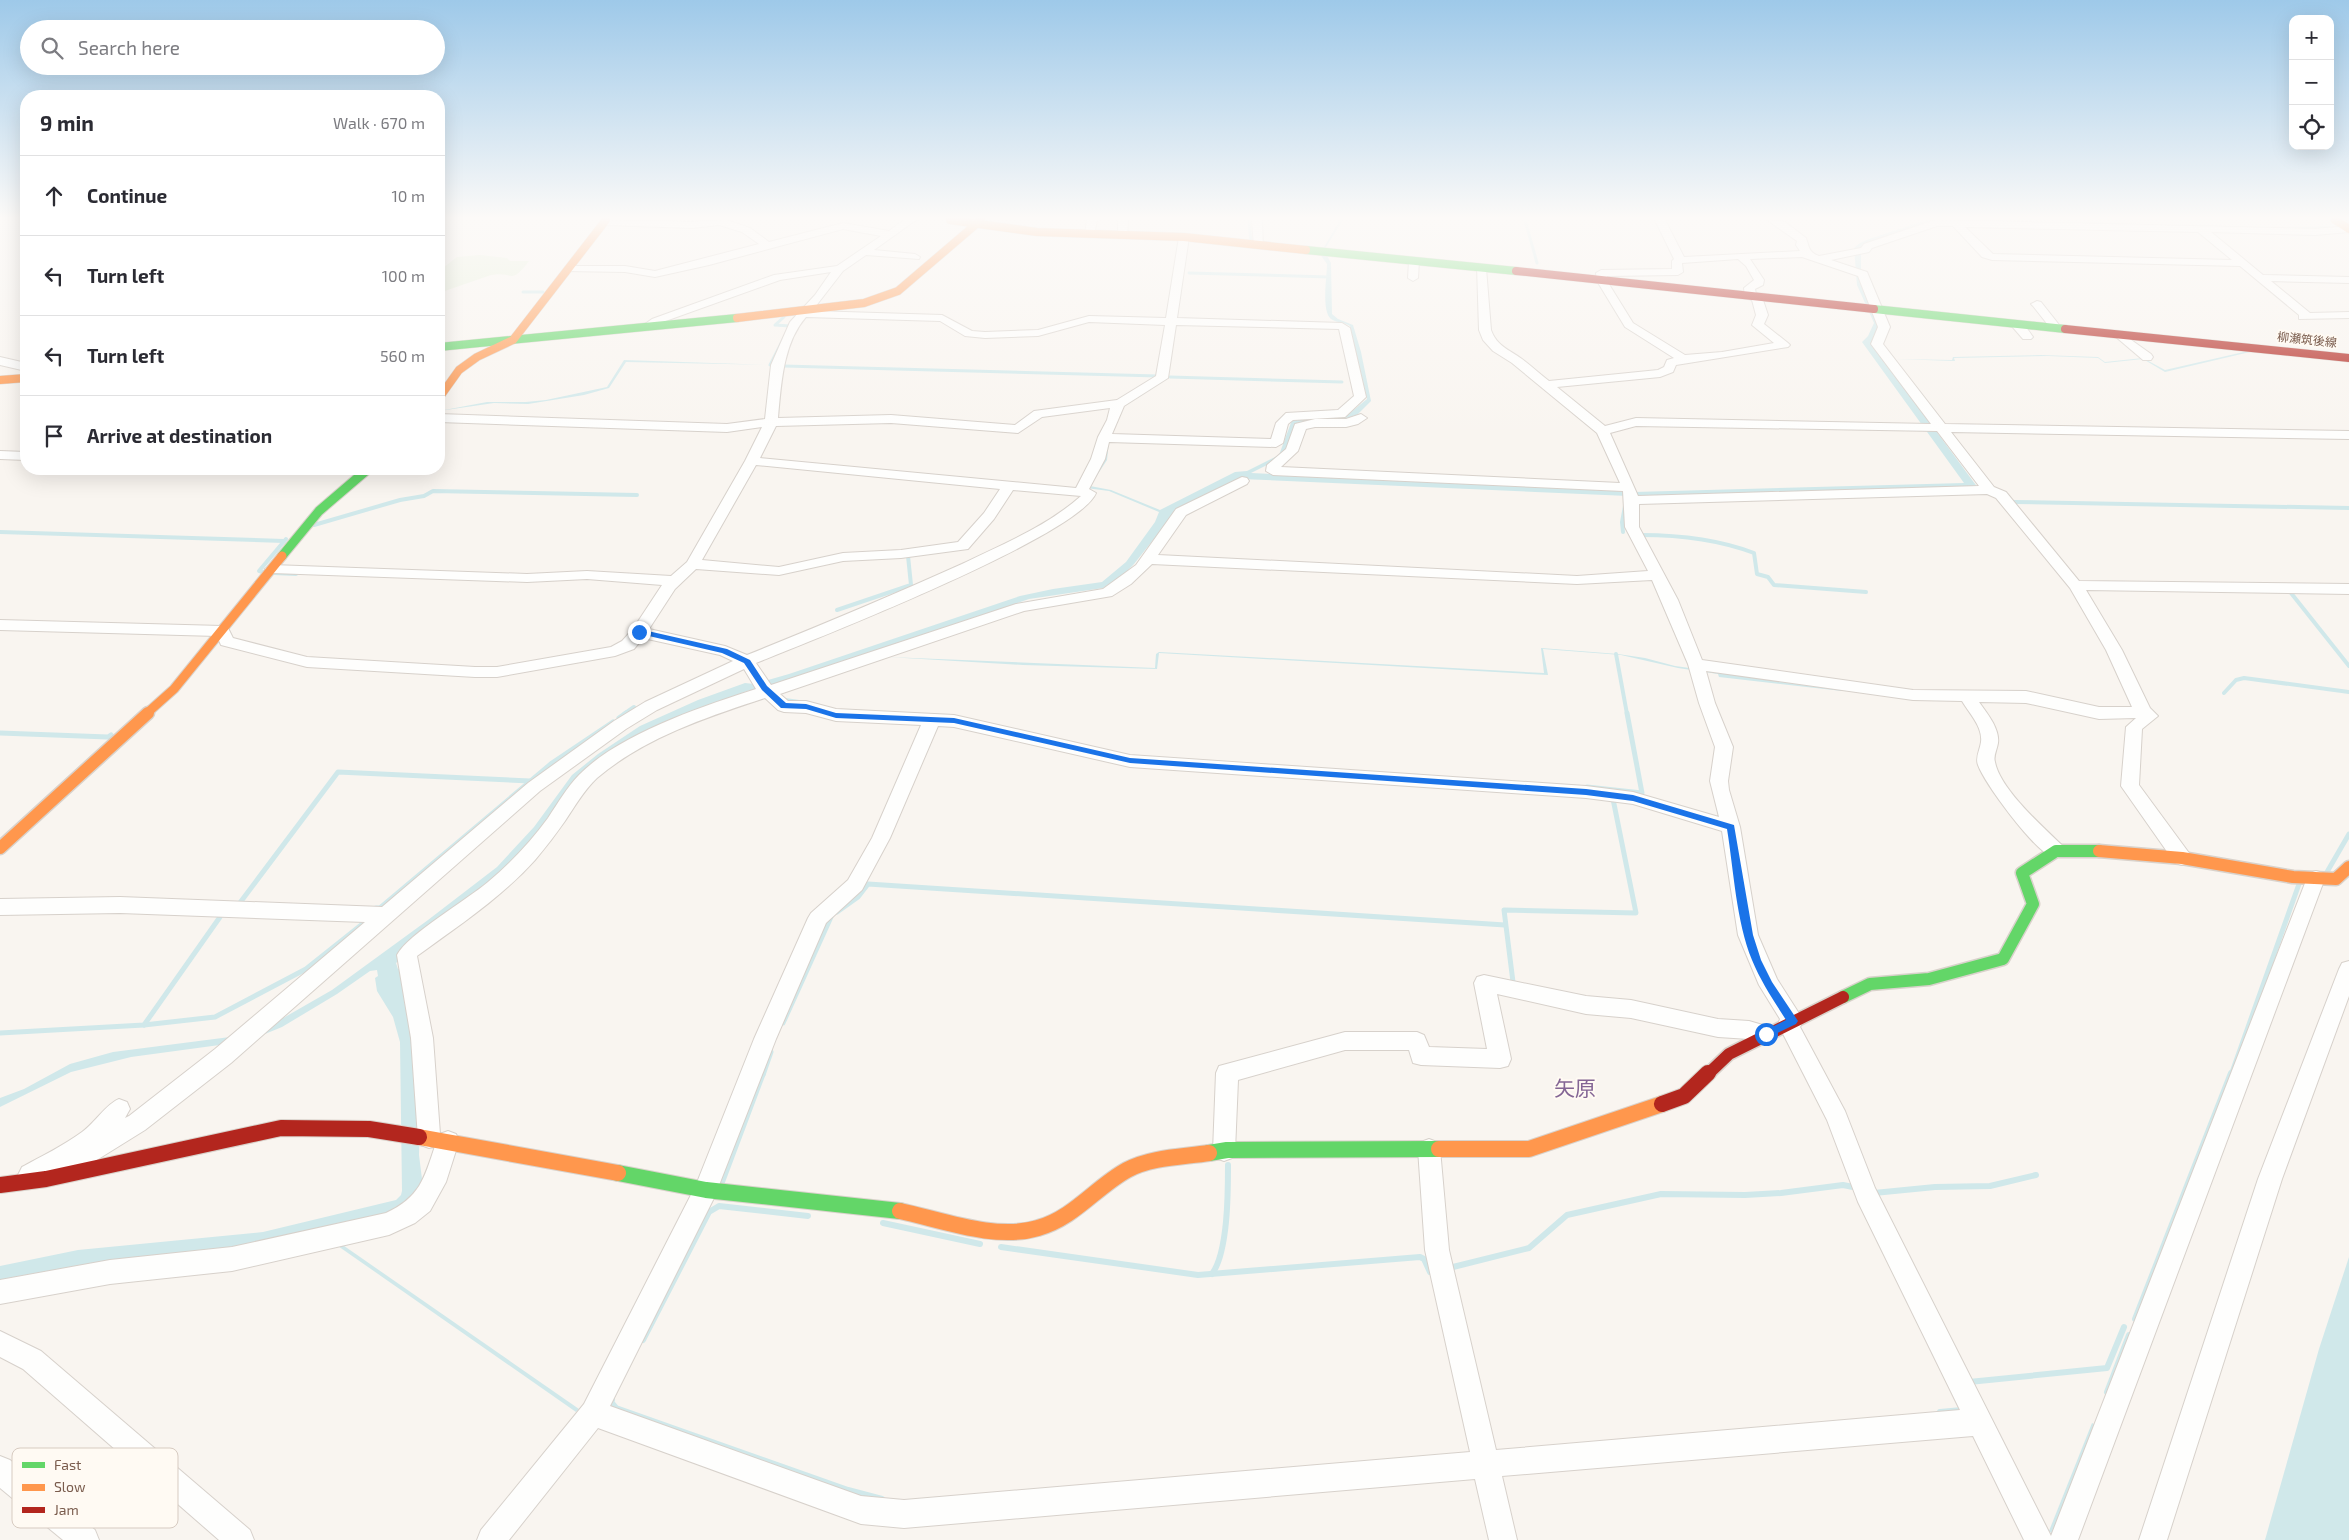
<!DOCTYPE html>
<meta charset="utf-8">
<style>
:root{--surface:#fff;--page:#f7f7f7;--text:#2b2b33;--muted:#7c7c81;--line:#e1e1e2}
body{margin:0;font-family:"Exo 2","Noto Sans JP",sans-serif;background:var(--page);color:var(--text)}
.controls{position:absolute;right:15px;top:15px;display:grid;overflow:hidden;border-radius:10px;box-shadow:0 5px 20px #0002}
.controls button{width:45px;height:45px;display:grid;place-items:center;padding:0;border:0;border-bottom:1px solid var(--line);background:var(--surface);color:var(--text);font:25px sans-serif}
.stop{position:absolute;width:15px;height:15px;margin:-11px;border:4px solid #1a73e8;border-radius:50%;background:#fff}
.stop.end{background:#1a73e8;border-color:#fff;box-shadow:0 1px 5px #0008}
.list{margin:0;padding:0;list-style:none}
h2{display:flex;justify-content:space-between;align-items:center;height:65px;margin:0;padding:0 20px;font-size:21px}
h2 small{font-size:16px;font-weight:400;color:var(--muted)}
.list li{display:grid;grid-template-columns:32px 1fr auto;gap:15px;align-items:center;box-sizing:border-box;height:80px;padding:0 20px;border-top:1px solid var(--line)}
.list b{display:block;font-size:19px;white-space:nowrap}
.list em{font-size:16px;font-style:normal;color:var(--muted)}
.icon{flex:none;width:28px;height:28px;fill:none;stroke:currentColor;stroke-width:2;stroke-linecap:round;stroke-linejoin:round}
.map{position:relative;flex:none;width:2349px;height:1540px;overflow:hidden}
.search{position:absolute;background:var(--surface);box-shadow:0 5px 20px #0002;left:20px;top:20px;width:425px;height:55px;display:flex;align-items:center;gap:12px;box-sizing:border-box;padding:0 18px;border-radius:28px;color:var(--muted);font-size:19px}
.panel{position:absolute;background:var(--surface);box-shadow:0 5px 20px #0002;left:20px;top:90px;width:425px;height:385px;border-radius:20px}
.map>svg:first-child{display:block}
</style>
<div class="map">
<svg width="2349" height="1540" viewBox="0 0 2349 1540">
<rect width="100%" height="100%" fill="#f9f5f0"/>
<path fill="#e7f0db" d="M480 255 507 258 510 261H529C510 286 514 271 491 275L439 293V271L457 257Z"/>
<g fill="#d0e8ea">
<path d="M1340 220H1343L1324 250 1331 263 1332 314 1338 319 1353 325 1361 352 1371 401 1354 418 1340 422H1298L1291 446 1271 463 1251 473 1634 492 1964 483 1862 342 1868 336 1874 323 1857 285 1854 248 1860 243 1869 239 1927 220 2280 228 2329 226 2333 228 2318 229 1934 221 1861 247V279L1879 323 1883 359 1978 488 1628 496 1241 479 1180 509 1172 516 1134 564 1124 574 1103 588 1029 599 786 682 747 691 705 707 595 766 519 857 396 963 398 969 402 968 405 1006 411 1019 420 1115 419 1155 423 1187 413 1205 275 1244 0 1282V1266L78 1250 263 1232 396 1200 401 1195 402 1191 400 1042 393 1017 377 991 375 978 378 976 377 970 370 971 337 994 282 1027 260 1036 227 1044 131 1057 71 1072 0 1107V1098L24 1089 70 1064 113 1052 230 1037 278 1021 332 990 428 920 497 867 534 827 572 775 598 754 640 726 698 700 745 683 754 684 789 674 1020 596 1053 589 1102 582 1126 562 1155 522 1159 512 1109 491 1086 488 1104 462 1109 441 1107 460 1090 486 1111 490 1160 510 1235 472 1247 471 1279 455 1292 420 1345 417 1367 399 1350 326C1344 322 1337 323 1331 319 1321 310 1327 276 1327 264L1320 254Z"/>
<path d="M2248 351 2250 352 2165 372 2143 359 2105 363 2098 358 2048 356 1954 358 1955 361 1895 359 1952 360 1953 357 2041 355 2098 357 2105 362 2143 358 2165 370Z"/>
<path d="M624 360 771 365 626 362 609 388 584 395 528 404 494 403 439 411 487 402H526L546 400 607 387Z"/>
<path d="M1541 648 1618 654 1645 658 1675 666 1841 689 1842 691 1719 677 1718 674 1678 668 1621 655 1543 649 1548 675 1159 653 1157 669 1023 665 888 657 1155 668 1156 654 1159 652 1544 673Z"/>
<path d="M337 1241 579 1409 576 1412 335 1244Z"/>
<path d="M2349 1257V1540H2265L2319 1349Z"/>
<path d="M2092 1423 2096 1425 2054 1535 2049 1531Z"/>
</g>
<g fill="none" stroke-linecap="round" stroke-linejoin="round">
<g stroke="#d0e8ea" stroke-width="3">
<path d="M617 220 674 222"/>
<path d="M1249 220 1251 243"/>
<path d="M1525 220 1537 263"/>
<path d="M1189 273 1329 277"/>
<path d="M523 292H543"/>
<path d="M770 365 790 326 775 325 784 317"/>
<path d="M784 366 1158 376"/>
<path d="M1170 377 1342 382"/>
</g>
<g stroke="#d0e8ea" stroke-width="4">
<path d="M2014 502 2349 508"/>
<path d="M314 525 400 500 424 496 433 491 637 495"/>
<path d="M0 532 284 541"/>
<path d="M1623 532 1622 522 1625 506"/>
<path d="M1641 535C1680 535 1717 539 1754 553L1757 574 1768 577 1774 585 1866 592"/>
<path d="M263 572 259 571 286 539"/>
<path d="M274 573 296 574"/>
<path d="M2291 593 2349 666"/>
<path d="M837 610 911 585 908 556"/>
<path d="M1616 654 1627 714"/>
<path d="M2224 693 2236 680 2244 678 2349 692"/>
<path d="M785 700 799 702"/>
<path d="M624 714 634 707"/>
</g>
<g stroke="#d0e8ea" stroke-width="5">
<path d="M619 718 626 713"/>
<path d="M0 733 108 737 111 735"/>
<path d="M1587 787 1642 793 1627 713"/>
<path d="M2327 872 2349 834"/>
<path d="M239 904 338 772 530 781"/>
<path d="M376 908H380L552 763 613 722"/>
<path d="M837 912 858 897 868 884 1505 925"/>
<path d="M1513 982 1504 910 1636 913 1613 799"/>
<path d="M783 1023 831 917"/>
<path d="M144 1025 220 917"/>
<path d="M0 1033 144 1025 215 1017 306 969 365 922"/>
<path d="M763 1075 771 1052"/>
<path d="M2231 1075 2299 884"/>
</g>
<g stroke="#d0e8ea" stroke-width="6">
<path d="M722 1182 763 1073"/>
<path d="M1874 1193 1935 1187 1990 1186 2036 1175"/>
<path d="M883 1223 980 1244"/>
<path d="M1001 1247 1198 1275 1420 1257 1424 1259 1430 1272"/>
<path d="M1449 1268 1529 1248 1567 1215 1661 1194 1745 1195 1781 1193 1843 1185 1853 1187"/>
<path d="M1212 1274C1228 1252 1228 1193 1228 1165"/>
<path d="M2135 1319 2231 1073"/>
<path d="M643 1340 709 1212 719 1206 808 1216"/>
<path d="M1969 1382 2107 1368 2124 1327"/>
<path d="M2107 1392 2129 1335"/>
<path d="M612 1400 611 1402 616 1408 848 1490 882 1499"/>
<path d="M1940 1412 1962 1410"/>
</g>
<g stroke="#d7d1cb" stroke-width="2">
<g id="street">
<path d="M601 220 692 222 726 220 750 228 769 242 843 223 889 231 904 220H916L874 250 915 254 920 257 919 259 866 255 843 271 812 311 942 315 972 331 985 332 1038 330 1089 316 1166 318 1179 237 1184 234 1189 237 1177 318 1342 323 1350 328 1366 397 1345 417 1293 420 1288 424 1283 443 1276 447 1109 442 1105 459 1089 489 1096 493C1079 536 811 641 756 663L771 685 1016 604 1103 589 1136 565 1176 509 1242 477 1247 478 1249 481 1247 484 1186 515 1158 555 1577 576 1648 571 1625 527 1623 491 1273 475 1266 471 1267 465 1286 449 1295 424 1315 419H1346L1361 414 1367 418 1358 424 1346 427H1315L1306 429 1298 451 1281 467 1620 483 1597 433 1512 363 1493 351 1483 340 1479 330 1477 266 1481 265 1486 268 1491 330C1497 346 1508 349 1522 359 1531 366 1540 374 1549 381L1658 370 1664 367 1667 360 1674 358 1625 327 1597 281 1596 273 1601 270 1672 269V261L1674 259 1655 220H1665L1684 257 1800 251 1796 245 1797 241 1767 220 1785 222 1806 238C1809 246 1808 252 1819 256L1861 248 1864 244 1935 220 2315 229 2349 226V232L2315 235 2211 232 2263 275 2349 277V283L2271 281 2310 313 2349 312V318L2299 319V315L2240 266 1992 260 1982 257 1953 226H1937L1872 248 1869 252 1831 260 1867 272 1890 327 1883 344 1945 424 2349 431V439L1951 432 1994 487 2006 492 2079 581 2349 584V594L2086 590 2122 650 2150 708 2158 716 2142 729 2139 785 2189 853 2191 858 2189 863 2182 865 2175 863 2121 786 2126 727 2136 718 2099 719 2026 703 1979 702C1987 713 2000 729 1998 743 1997 750 1993 756 1995 762 2000 789 2043 827 2063 846L2065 851 2063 856C2058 857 2056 858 2052 857 2033 849 1985 784 1978 765 1975 757 1980 750 1981 742 1983 727 1969 713 1962 701L1913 700 1706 671 1715 703 1733 747 1728 781 1729 790 1740 827 1758 935 1777 979 1800 1015 1803 1021 1800 1027 1845 1111 1875 1188 2051 1536 2307 878 2309 873 2316 871 2323 873 2325 878 2078 1540H2024L1973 1436 1502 1476 1517 1540H1489L1475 1479 904 1528 861 1524 598 1428 509 1540H477L481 1530 584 1404 696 1185 754 1039 808 918 811 913 848 880 872 838 921 725 836 721 806 713 784 712 778 710 765 698C707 717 644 738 597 778 584 790 575 806 565 821 556 834 546 847 535 860 501 898 458 926 417 956L433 1038 440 1134 448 1131 456 1134 459 1141 446 1182 430 1211 415 1223 389 1235 232 1271 110 1284 0 1304V1280L110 1260 232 1247 386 1213C420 1197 424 1179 435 1146L429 1148 421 1145 418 1138 411 1038 397 955C408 934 467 900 488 882 511 863 531 841 548 818 558 803 567 787 579 775 619 734 703 706 756 689L744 669 657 710 626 729 540 791 231 1063 145 1130 71 1176 63 1179 54 1174 30 1186 22 1183 18 1175 22 1167C42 1156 63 1146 82 1132 95 1123 106 1104 119 1099L127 1102 130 1109 125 1118 129 1116 215 1049 365 922 120 913 0 915V899L120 897 382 907 528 783 614 721 645 702 733 661 720 655 643 638 634 649 615 656 497 677H475L307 667 221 645 217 636 0 630V620L222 626 228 628 233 638 307 657 475 667H497L611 647 622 641 633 629 662 585 587 579 527 582 272 573 265 569 272 565 527 574 587 571 671 576 687 562 745 461 762 427 727 432 439 422V414L727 424 765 419 771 365 790 322 815 295 831 272 780 280 660 323 647 330 641 327 652 319 774 275 837 266 881 236 843 229 709 265 655 277 625 272 565 271 564 269 569 266H625L655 271 759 244 742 232 719 225 692 228 605 225 601 224ZM1965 227 2198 232 2232 260 1993 254ZM1802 257 1858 276 1878 327 1871 344 1931 424 1636 418 1605 426 1557 387 1660 377 1673 372 1676 365 1788 347 1790 345 1788 343 1764 324 1768 315 1762 297 1756 294 1755 289 1763 285 1764 280 1750 259ZM1738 259 1746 266 1754 280 1744 288 1745 297 1752 300 1756 315 1752 325 1774 343 1722 352 1685 355 1633 323 1607 281V276L1678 275 1683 272 1682 263ZM806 317 940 321 965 336 985 338 1038 336 1089 322 1165 325 1156 376 1117 400 1034 411 1015 425 891 415 778 418C781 385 783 343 806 317ZM1176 325 1339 329 1354 396 1338 410 1286 413 1276 423 1271 439 1112 434 1124 406 1168 378ZM1110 408 1107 420 1098 437 1091 459 1076 488 760 458 776 426 891 423 1018 433 1042 417ZM1636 426 1937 431 1979 486 1638 496 1610 433ZM756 465 1000 489 984 513 958 542 901 550 843 553 779 567 702 560ZM1013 490 1081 496C1046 527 1003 544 962 564 891 596 819 626 747 655L725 646 649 629 675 589 696 569 779 575 843 561 901 558 968 549 994 519ZM1987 494 1996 498 2070 588 2106 650 2132 707H2099L2026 691 1913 690 1702 660 1678 600 1639 527V504ZM1152 564 1577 584 1652 580 1688 664 1699 703 1715 747 1710 781 1719 817 1633 792 1586 786 1130 755 954 715 836 709 806 701H788L780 694 1024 611 1112 596 1131 584ZM938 726 954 727 1130 767 1586 798 1633 804 1722 831 1738 935 1759 985 1780 1019 1778 1024 1827 1120 1858 1202 1960 1410 1496 1450 1449 1250 1440 1149 1437 1142 1429 1139 1421 1142 1418 1149 1425 1250 1470 1452 904 1500 861 1496 610 1406 714 1198 776 1039 826 923 862 890 890 838Z"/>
<path d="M1087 220H1097L1094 236H1086L1085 234Z"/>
<path d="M1118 220H1128L1127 237 1123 238 1118 235Z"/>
<path d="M1252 220H1262L1263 248H1255L1254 246Z"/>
<path d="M1414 258 1419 261 1418 278 1413 281 1408 278 1409 261Z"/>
<path d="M2037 301 2041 302 2060 326 2062 328 2060 330H2052L2033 306 2031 304Z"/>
<path d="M2016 321C2023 322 2029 331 2033 337L2031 339H2023L2010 324Z"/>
<path d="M2120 332 2151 354 2153 357 2151 360H2143L2116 337 2114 335Z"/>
<path d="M0 357 26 363V371L0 365Z"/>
<path d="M0 451 26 452V460L0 459Z"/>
<path d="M2349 961V996L2282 1179 2167 1540H2139L2258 1179 2339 969 2342 963Z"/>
<path d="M1484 975 1586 996 1631 1000 1718 1019 1749 1021 1773 1028 1777 1034 1773 1040 1766 1043 1749 1039 1718 1037 1631 1018 1586 1014 1497 994 1511 1059 1508 1066 1500 1068 1421 1065 1413 1063 1409 1050H1345L1238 1080 1235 1151 1232 1158 1224 1161 1216 1158 1213 1151 1216 1073 1219 1066 1345 1032H1417L1424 1035 1429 1047 1487 1049 1474 983 1477 977Z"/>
<path d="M0 1331 41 1351 250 1530 254 1540H219L23 1369 0 1357Z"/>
<path d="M0 1456 10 1460 95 1530 99 1540H63L0 1488Z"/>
</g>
</g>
<g stroke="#d9d2cb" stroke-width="9">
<g id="fast-far3">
<path d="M1306 250 1516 271"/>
<path d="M1874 309 2065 329"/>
<path d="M439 347 737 318"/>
</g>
</g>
<g stroke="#d9d2cb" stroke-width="11">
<path id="fast-far2" d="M282 556 319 511 368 469"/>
</g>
<g stroke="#d9d2cb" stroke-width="15">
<path id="fast-far1" d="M1843 997 1870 984 1929 979 2003 959 2033 904 2022 873 2056 851H2099"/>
</g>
<g stroke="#d9d2cb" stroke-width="18">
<g id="fast">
<path d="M1209 1153 1227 1150 1439 1149"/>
<path d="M618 1173 706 1190 900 1211"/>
</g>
</g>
<g stroke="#d9d2cb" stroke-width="9">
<g id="slow-far3">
<path d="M950 220 1037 232 1184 237 1306 250"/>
<path d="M2335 220 2349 229"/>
<path d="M737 318 864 303 898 291 981 220"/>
<path d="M0 380 26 378"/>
<path d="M439 398 459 370 477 357 513 340 606 220"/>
</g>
</g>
<g stroke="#d9d2cb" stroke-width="11">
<path id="slow-far2" d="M146 714 174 689 282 556"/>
</g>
<g stroke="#d9d2cb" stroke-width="15">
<g id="slow-far1">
<path d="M0 848 148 713"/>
<path d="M2099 851 2182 858 2293 877 2336 879 2349 867"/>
</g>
</g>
<g stroke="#d9d2cb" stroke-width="18">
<g id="slow">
<path d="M419 1137 618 1173"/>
<path d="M1439 1149H1529L1662 1104"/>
<path d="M900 1211C942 1220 996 1241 1038 1228 1074 1218 1096 1187 1127 1170 1151 1157 1183 1157 1209 1153"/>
</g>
</g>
<g stroke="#d9d2cb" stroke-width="9">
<g id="jam-far2">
<path d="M1516 271 1874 309"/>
<path d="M2065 329 2349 358"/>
</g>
</g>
<g stroke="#d9d2cb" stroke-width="15">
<path id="jam-far1" d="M1707 1075 1729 1054 1843 997"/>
</g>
<g stroke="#d9d2cb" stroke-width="18">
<g id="jam">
<path d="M1662 1104 1684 1096 1708 1073"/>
<path d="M0 1185 46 1179 281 1128 369 1129 419 1137"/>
</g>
</g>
<use href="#street" fill="#fefefd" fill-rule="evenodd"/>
<use href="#fast-far3" stroke="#63d668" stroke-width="8"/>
<use href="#fast-far2" stroke="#63d668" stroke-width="9"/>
<use href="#fast-far1" stroke="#63d668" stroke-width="12"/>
<use href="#fast" stroke="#63d668" stroke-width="16"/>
<use href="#slow-far3" stroke="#ff974d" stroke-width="8"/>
<use href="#slow-far2" stroke="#ff974d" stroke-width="9"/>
<use href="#slow-far1" stroke="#ff974d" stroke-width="12"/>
<use href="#slow" stroke="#ff974d" stroke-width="16"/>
<use href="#jam-far2" stroke="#b3261e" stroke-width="8"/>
<use href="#jam-far1" stroke="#b3261e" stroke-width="12"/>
<use href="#jam" stroke="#b3261e" stroke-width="16"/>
</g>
<linearGradient id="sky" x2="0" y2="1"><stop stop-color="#9ec9e9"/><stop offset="0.5" stop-color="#fcfaf8"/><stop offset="1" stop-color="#fcfaf8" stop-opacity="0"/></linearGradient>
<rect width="2349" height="436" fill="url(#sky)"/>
<path fill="#1a73e8" d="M639 629 727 649 750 660 767 686 786 703 806 704 836 713 954 718 1130 758 1586 789 1633 795 1734 825 1753 935 1761 960 1772 982 1798 1021 1796 1024 1769 1037H1762L1761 1034 1762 1032 1786 1020C1774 1001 1761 982 1752 960 1736 920 1734 872 1727 829L1633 801 1586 795 1130 763 954 723 836 718 806 709 781 708 762 690 744 663 722 653 636 633 635 632Z"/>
<g text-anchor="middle" stroke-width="4" stroke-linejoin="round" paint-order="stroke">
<g font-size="12" fill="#7a5c4d" stroke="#fffaf3">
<text transform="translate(2307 340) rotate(6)" y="4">柳瀬筑後線</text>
</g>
<g font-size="21" fill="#846695" stroke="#fffaf3">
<text x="1575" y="1096">矢原</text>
</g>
</g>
<rect x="12" y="1448" width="166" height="80" rx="8" fill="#fffaf3" stroke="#d7cbc1" stroke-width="1"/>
<rect x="22" y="1462" width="23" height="6" fill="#63d668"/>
<rect x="22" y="1484" width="23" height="7" fill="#ff974d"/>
<rect x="22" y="1507" width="23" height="6" fill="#b3261e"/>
<g font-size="14" fill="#7a5c4d">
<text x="54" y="1470">Fast</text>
<text x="54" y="1492">Slow</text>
<text x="54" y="1515">Jam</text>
</g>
</svg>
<div class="controls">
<button>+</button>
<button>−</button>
<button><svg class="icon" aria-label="locate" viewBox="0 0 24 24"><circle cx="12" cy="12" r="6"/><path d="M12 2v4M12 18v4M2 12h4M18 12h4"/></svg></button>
</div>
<div class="stop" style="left:1766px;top:1034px"></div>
<div class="stop end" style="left:639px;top:632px"></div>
<div class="search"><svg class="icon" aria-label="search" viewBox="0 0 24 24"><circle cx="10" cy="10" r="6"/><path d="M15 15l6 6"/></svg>Search here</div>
<section class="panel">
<h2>9 min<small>Walk · 670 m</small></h2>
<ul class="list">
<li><svg class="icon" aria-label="ahead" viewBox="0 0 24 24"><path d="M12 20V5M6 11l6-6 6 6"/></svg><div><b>Continue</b></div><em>10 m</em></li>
<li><svg class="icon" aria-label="left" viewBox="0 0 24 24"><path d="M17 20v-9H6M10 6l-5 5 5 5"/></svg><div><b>Turn left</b></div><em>100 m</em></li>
<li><svg class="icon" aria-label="left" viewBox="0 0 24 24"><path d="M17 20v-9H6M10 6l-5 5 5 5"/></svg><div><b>Turn left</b></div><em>560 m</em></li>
<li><svg class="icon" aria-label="arrive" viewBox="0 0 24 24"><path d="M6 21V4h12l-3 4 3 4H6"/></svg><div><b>Arrive at destination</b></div></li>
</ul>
</section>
</div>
